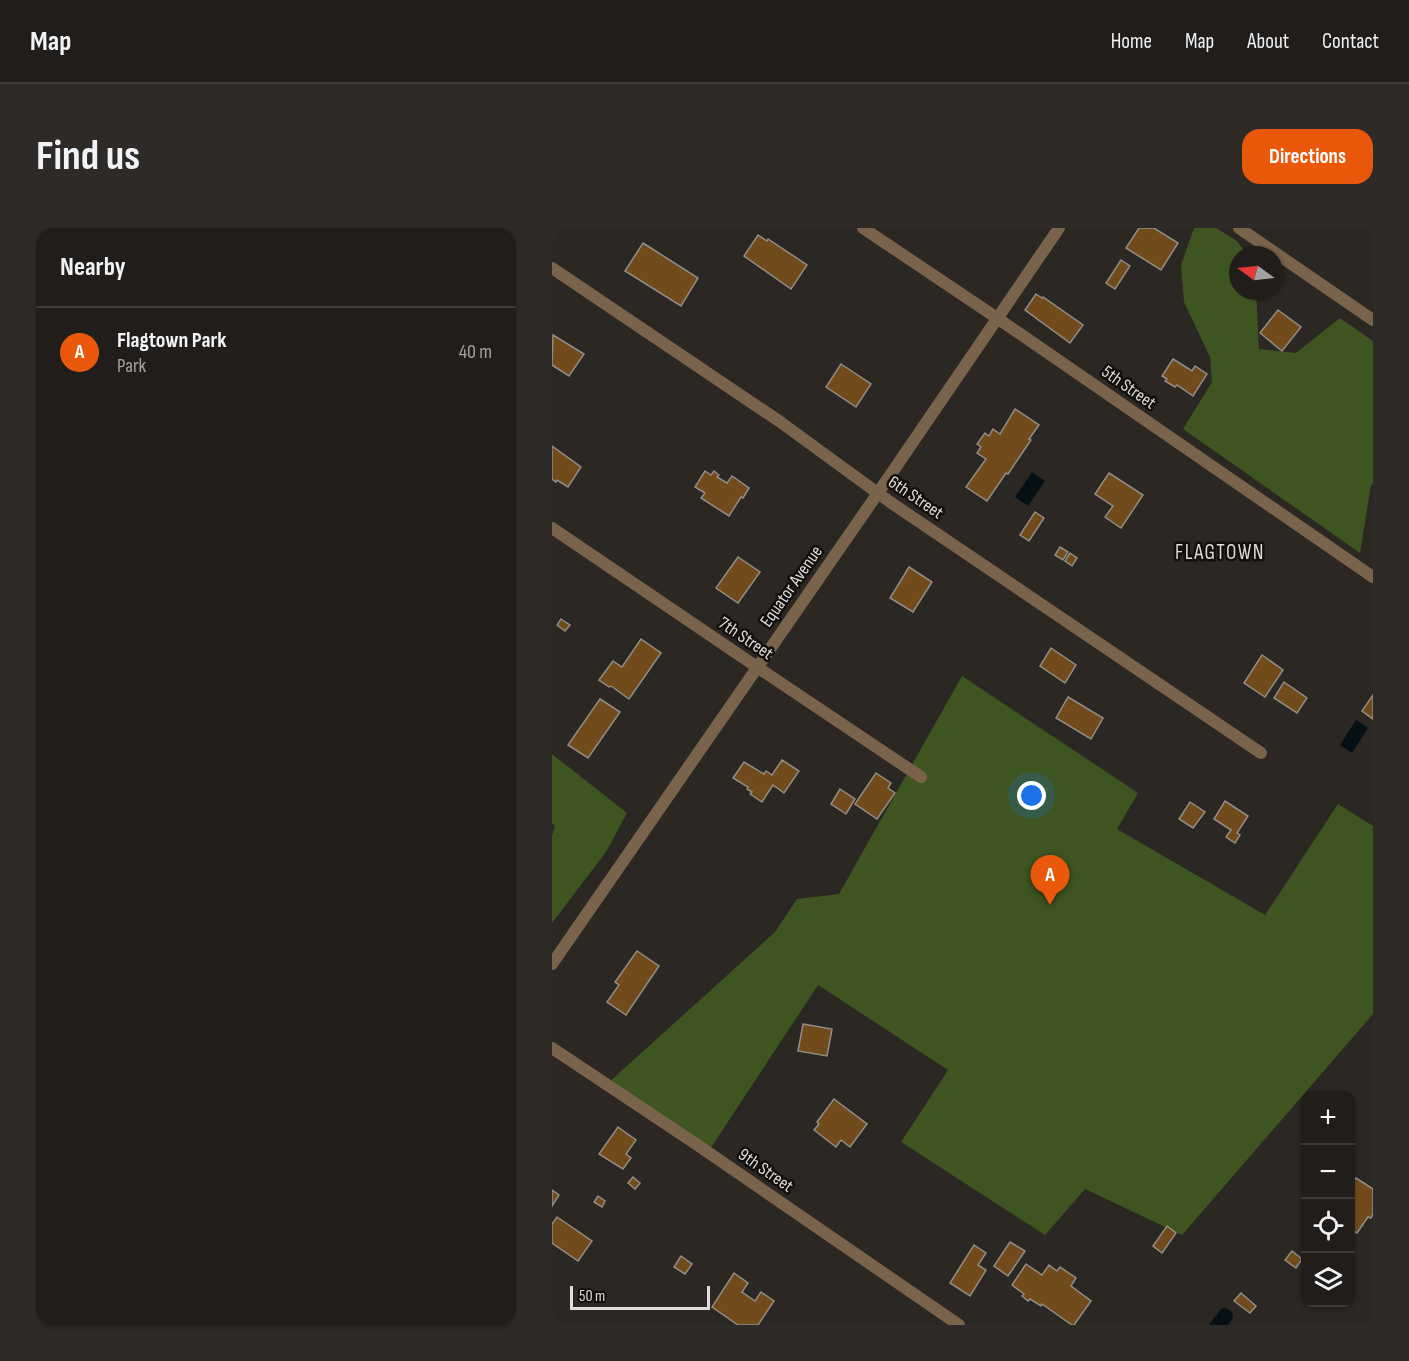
<!DOCTYPE html>
<meta charset="utf-8">
<style>
:root{--surface:#201d1a;--page:#2d2a27;--text:#f1f3f6;--muted:#a2a2a2;--line:#3d3b39;--accent:#ea580c}
body{margin:0;font-family:"Sofia Sans Condensed",sans-serif;background:var(--page);color:var(--text)}
.controls{position:absolute;right:18px;bottom:18px;display:grid;overflow:hidden;border-radius:12px;box-shadow:0 2px 4px #0004}
.controls button{width:54px;height:54px;display:grid;place-items:center;padding:0;border:0;border-bottom:2px solid var(--line);background:var(--surface);color:var(--text);font:30px sans-serif}
.compass{position:absolute;left:677px;top:18px;width:54px;height:54px;border-radius:50%;background:var(--surface);box-shadow:0 2px 4px #0004;rotate:285deg}
.scale{position:absolute;left:18px;bottom:15px;width:140px;box-sizing:border-box;padding-left:6px;border:3px solid #dedbd8;border-top:0;font-size:16px;line-height:21px;white-space:nowrap;color:#dedbd8;-webkit-text-stroke:4px #12100e;paint-order:stroke}
.you{position:absolute;left:480px;top:568px;width:21px;height:21px;margin:-15px;border:4px solid #fff;border-radius:50%;background:#1a73e8;box-shadow:0 0 0 9px #1a73e833}
.badge{display:grid;place-items:center;width:39px;height:39px;border-radius:50%;background:var(--accent);color:#fff;font-size:20px;font-weight:700}
.pin{position:absolute;translate:-50% -50px;filter:drop-shadow(0 2px 3px #0008)}
.pin::after{content:'';position:absolute;top:32px;width:21px;height:18px;background:inherit;clip-path:polygon(0 0,100% 0,50% 100%)}
.list{margin:0;padding:0;list-style:none}
h2{display:flex;justify-content:space-between;align-items:center;height:78px;margin:0;padding:0 24px;font-size:26px}
h2 small{font-size:20px;font-weight:400;color:var(--muted)}
.list li{display:grid;grid-template-columns:39px 1fr auto;gap:18px;align-items:center;box-sizing:border-box;height:90px;padding:0 24px;border-top:2px solid var(--line)}
.list b{display:block;font-size:22px;white-space:nowrap}
.list p{margin:0;font-size:20px;white-space:nowrap;color:var(--muted)}
.list em{font-size:20px;font-style:normal;color:var(--muted)}
.icon{flex:none;width:33px;height:33px;fill:none;stroke:currentColor;stroke-width:2;stroke-linecap:round;stroke-linejoin:round}
.map{position:relative;flex:none;width:821px;height:1097px;overflow:hidden;border-radius:18px}
header{display:flex;align-items:center;gap:36px;box-sizing:border-box;height:84px;padding:0 30px;background:var(--surface);border-bottom:2px solid var(--line)}
header strong{font-size:28px}
nav{display:flex;gap:33px;margin-inline-start:auto;font-size:21px}
.intro{display:flex;align-items:center;justify-content:space-between;box-sizing:border-box;height:144px;padding:0 36px}
h1{margin:0;font-size:42px}
.button{padding:15px 27px;border-radius:18px;background:var(--accent);color:#fff;font-size:21px;font-weight:700}
main{display:flex;gap:36px;padding:0 36px}
aside{flex:1;background:var(--surface);border-radius:18px;box-shadow:0 2px 4px #0004}
.map>svg:first-child{display:block}
</style>
<header>
<strong>Map</strong>
<nav><a>Home</a><a>Map</a><a>About</a><a>Contact</a></nav>
</header>
<div class="intro"><h1>Find us</h1><a class="button">Directions</a></div>
<main>
<aside>
<h2>Nearby<small></small></h2>
<ul class="list">
<li><span class="badge">A</span><div><b>Flagtown Park</b><p>Park</p></div><em>40 m</em></li>
</ul>
</aside>
<div class="map">
<svg width="821" height="1097" viewBox="0 0 821 1097">
<rect width="100%" height="100%" fill="#2b2722"/>
<g fill="#3e5522">
<path d="M642 0H664L685 13 695 27H686V63H704L707 121 744 125 788 90 821 113V256L819 257 808 325 631 201 660 154 658 129 632 74 629 37Z"/>
<path d="M410 448 586 565 565 601 713 687 786 576 821 598V786L630 1007 533 961 493 1007 349 914 396 842 266 757 158 921 55 856 223 704 245 671 287 666Z"/>
<path d="M0 526 75 585 54 624 0 695V608L3 598 0 595Z"/>
</g>
<g fill="#051015">
<path d="M480 244 493 253 476 278 463 269Z"/>
<path d="M804 492 816 500 800 525 788 517Z"/>
<path d="M674 1080 680 1084 681 1090 676 1097H657L669 1081Z"/>
</g>
<g fill="#714b1b" stroke="#938d87" stroke-width="1.5">
<path d="M587 0H602L626 15 609 42 574 20Z"/>
<path d="M206 7 215 13 216 11 255 37 239 61 192 28Z"/>
<path d="M91 15 146 50 129 78 73 43Z"/>
<path d="M569 32 578 38 563 61 554 55Z"/>
<path d="M484 66 490 70 491 69 531 97 518 115 473 82Z"/>
<path d="M726 82 749 99 730 123 708 105Z"/>
<path d="M1 107 32 126 17 148 0 137Z"/>
<path d="M621 131 640 143 643 138 655 146 641 168 625 157 623 159 613 153 615 151 610 148Z"/>
<path d="M289 136 319 156 304 179 274 159Z"/>
<path d="M463 181 487 197 477 211 479 212 456 246 454 245 435 273 414 259 434 231 425 225 429 219 425 216 433 205 437 208 441 201 448 206Z"/>
<path d="M0 218 29 239 16 259 5 252 4 254 0 251Z"/>
<path d="M153 243 159 247 162 243 167 247 165 249 175 255 180 248 197 260 191 270 189 269 177 288 149 270 153 265 143 259Z"/>
<path d="M557 245 591 267 569 300 553 289 561 278 543 266Z"/>
<path d="M483 284 492 290 477 313 468 307Z"/>
<path d="M508 319 516 324 511 332 503 327Z"/>
<path d="M518 325 525 330 520 338 513 333Z"/>
<path d="M186 329 208 344 186 375 164 360Z"/>
<path d="M357 339 380 354 361 384 338 370Z"/>
<path d="M9 391 18 397 13 403 5 397Z"/>
<path d="M89 411 109 425 77 471 59 458 57 459 47 452 61 433 70 439Z"/>
<path d="M499 420 524 437 513 455 488 438Z"/>
<path d="M710 427 731 442 713 469 692 455Z"/>
<path d="M732 454 755 470 745 485 722 470Z"/>
<path d="M821 467V491L810 483Z"/>
<path d="M516 469 551 490 539 511 504 490Z"/>
<path d="M48 471 68 484 36 530 16 517Z"/>
<path d="M230 532 247 543 232 565 221 557 210 574 198 566 200 564 195 561 196 559 181 550 192 534 212 546 214 543 220 547Z"/>
<path d="M324 545 339 555 336 560 343 565 325 591 303 576Z"/>
<path d="M288 561 303 571 294 586 279 576Z"/>
<path d="M673 573 696 588 685 605 688 607 683 615 674 609 679 602 662 591Z"/>
<path d="M638 574 653 584 641 600 627 591Z"/>
<path d="M85 723 107 738 74 787 55 774 67 757 63 754Z"/>
<path d="M251 796 280 801 275 828 246 823Z"/>
<path d="M282 871 315 896 298 919 289 912 284 919 262 902 267 896 265 894Z"/>
<path d="M66 899 84 912 74 926 79 930 71 941 47 926Z"/>
<path d="M81 949 88 955 83 961 76 955Z"/>
<path d="M804 950 821 961V986L819 990 816 989 805 1005 798 1001V958Z"/>
<path d="M0 962 7 967 0 978Z"/>
<path d="M46 968 53 973 50 979 42 974Z"/>
<path d="M5 989 40 1013 26 1033 0 1015V996Z"/>
<path d="M615 998 624 1005 610 1025 601 1018Z"/>
<path d="M458 1014 473 1023 456 1048 442 1038Z"/>
<path d="M422 1017 434 1025 426 1037 434 1042 418 1068 398 1055Z"/>
<path d="M740 1023 750 1031 744 1040 733 1032Z"/>
<path d="M129 1028 140 1036 133 1046 122 1039Z"/>
<path d="M474 1036 490 1047 497 1037 505 1043 508 1039 524 1050 519 1058 539 1073 522 1097H520L490 1076 489 1078 478 1071 476 1073 470 1068 472 1066 460 1057Z"/>
<path d="M182 1045 196 1055 190 1064 203 1073 209 1064 222 1073 206 1097H186L160 1079Z"/>
<path d="M689 1065 704 1078 698 1085 682 1073Z"/>
</g>
<g fill="none" stroke-linecap="round" stroke-linejoin="round">
<g stroke="#7a634b" stroke-width="12">
<path d="M311 0 445 90 821 349"/>
<path d="M687 0 821 92"/>
<path d="M0 40 227 193 338 274 709 525"/>
<path d="M0 300 205 439 369 549"/>
<path d="M0 736 326 265 507 0"/>
<path d="M0 820 144 916 407 1097"/>
</g>
</g>
<g text-anchor="middle" stroke-width="5" stroke-linejoin="round" paint-order="stroke">
<g font-size="18" fill="#dedbd8" stroke="#12100e">
<text transform="translate(577 159) rotate(35)" y="6">5th Street</text>
<text transform="translate(364 269) rotate(34)" y="6">6th Street</text>
<text transform="translate(239 358) rotate(-55)" y="6">Equator Avenue</text>
<text transform="translate(194 410) rotate(34)" y="6">7th Street</text>
<text transform="translate(214 942) rotate(35)" y="6">9th Street</text>
</g>
<g font-size="21" letter-spacing="1.5" fill="#dedbd8" stroke="#12100e">
<text x="668" y="331">FLAGTOWN</text>
</g>
</g>
</svg>
<div class="controls">
<button>+</button>
<button>−</button>
<button><svg class="icon" aria-label="locate" viewBox="0 0 24 24"><circle cx="12" cy="12" r="6"/><path d="M12 2v4M12 18v4M2 12h4M18 12h4"/></svg></button>
<button><svg class="icon" aria-label="layers" viewBox="0 0 24 24"><path d="M12 4l9 5-9 5-9-5zM3 14l9 5 9-5"/></svg></button>
</div>
<svg class="compass" viewBox="-18 -18 36 36"><path d="M0-13l5 13h-10z" fill="#e53935"/><path d="M0 13l5-13h-10z" fill="#a2a2a2"/></svg>
<div class="scale">50 m</div>
<div class="you"></div>
<div class="pin badge" style="left:498px;top:677px">A</div>
</div>
</main>
